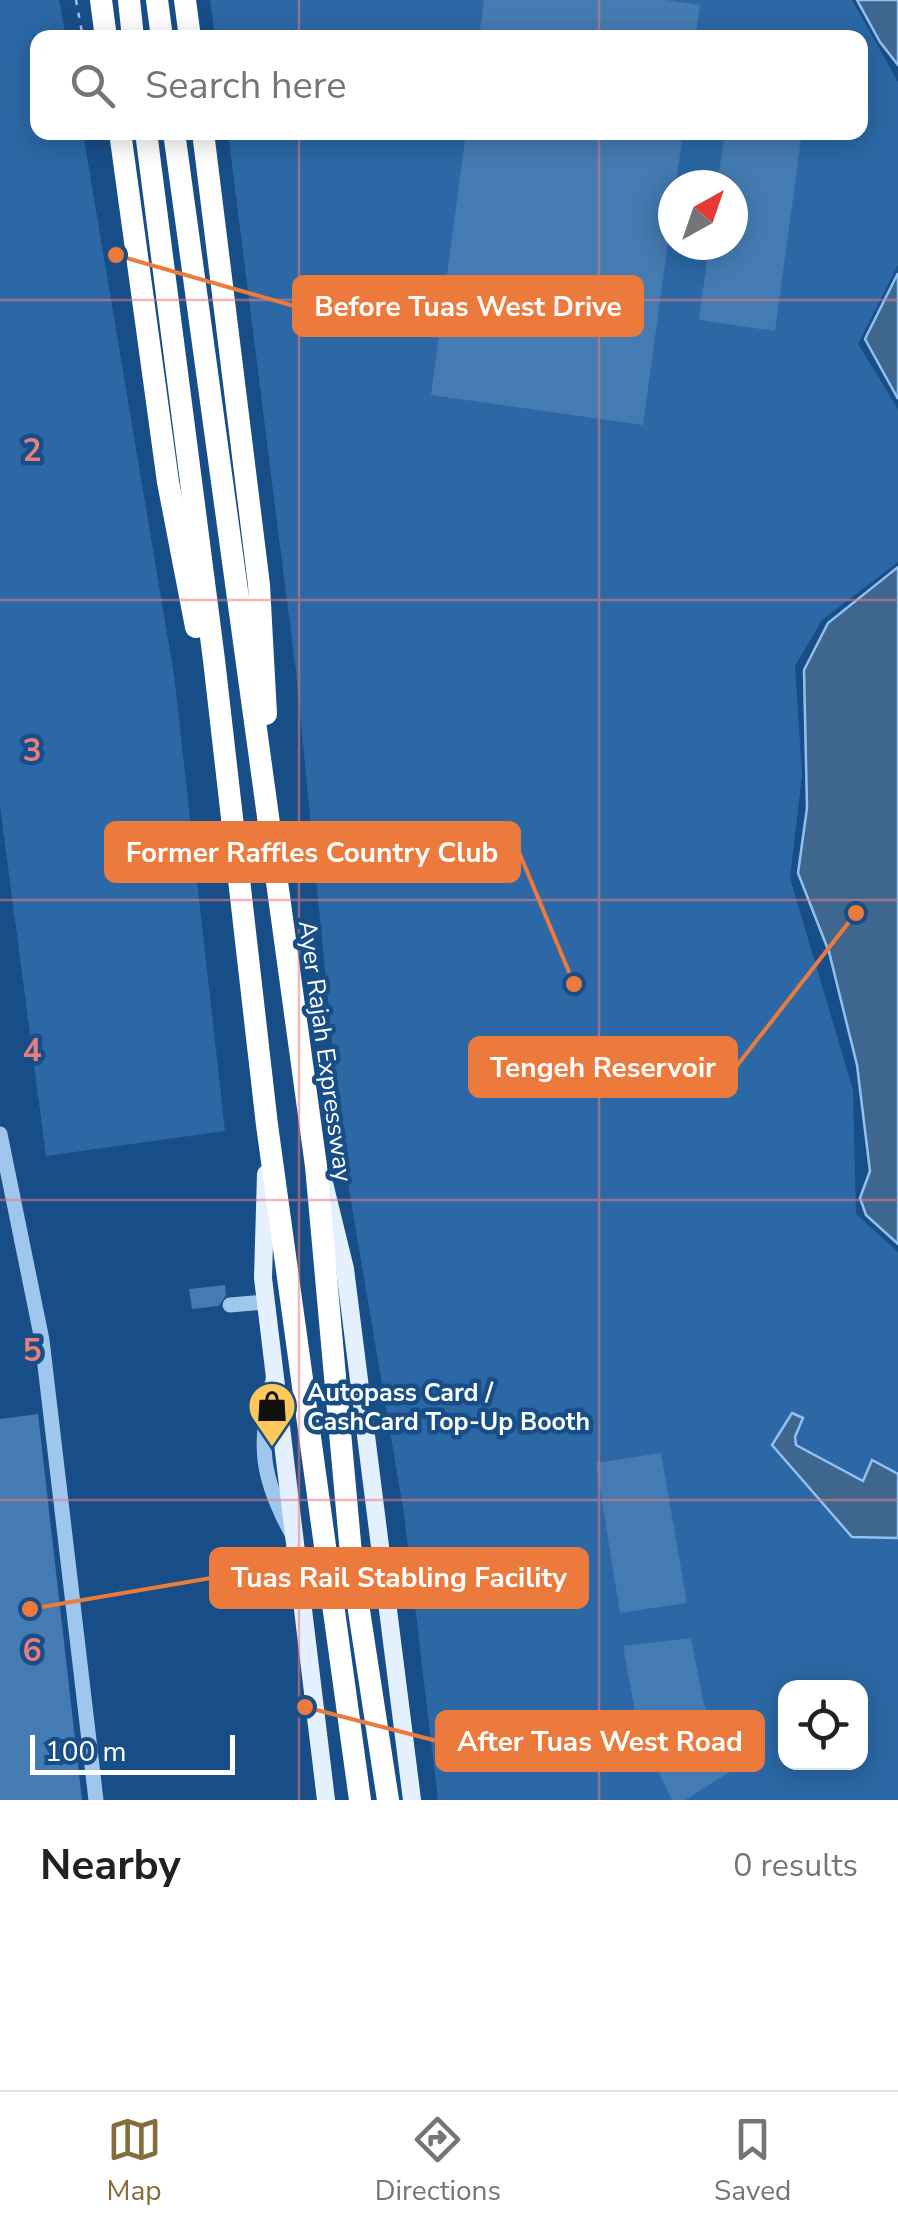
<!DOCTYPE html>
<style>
:root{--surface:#fff;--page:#f2f2f2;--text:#202124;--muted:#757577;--line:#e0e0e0;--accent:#846c3d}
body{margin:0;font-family:"Nunito Sans",sans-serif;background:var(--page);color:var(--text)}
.controls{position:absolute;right:30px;bottom:30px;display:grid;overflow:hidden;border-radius:20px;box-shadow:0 5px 25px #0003}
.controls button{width:90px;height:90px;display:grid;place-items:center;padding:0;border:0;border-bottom:2px solid var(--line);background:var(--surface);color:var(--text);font:50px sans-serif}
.compass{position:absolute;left:658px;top:170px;width:90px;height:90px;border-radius:50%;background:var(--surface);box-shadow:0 5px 25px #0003;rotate:40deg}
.scale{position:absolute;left:30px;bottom:25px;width:205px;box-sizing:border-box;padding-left:10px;border:5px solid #fff;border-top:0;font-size:28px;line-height:35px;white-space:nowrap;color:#fff;-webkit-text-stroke:8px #184e87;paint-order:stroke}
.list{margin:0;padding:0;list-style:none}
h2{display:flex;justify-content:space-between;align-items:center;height:130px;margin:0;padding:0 40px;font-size:42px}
h2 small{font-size:32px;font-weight:400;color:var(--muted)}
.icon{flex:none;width:55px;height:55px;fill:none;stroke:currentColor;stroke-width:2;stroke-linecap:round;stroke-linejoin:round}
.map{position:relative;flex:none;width:898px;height:1800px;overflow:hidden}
.search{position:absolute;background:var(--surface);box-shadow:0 5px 25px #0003;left:30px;right:30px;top:30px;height:110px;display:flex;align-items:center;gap:25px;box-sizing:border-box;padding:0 35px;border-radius:20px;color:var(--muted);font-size:38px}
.sheet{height:290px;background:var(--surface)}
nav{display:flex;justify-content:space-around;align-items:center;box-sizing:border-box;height:140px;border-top:2px solid var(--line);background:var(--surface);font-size:28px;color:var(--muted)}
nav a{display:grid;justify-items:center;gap:5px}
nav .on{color:var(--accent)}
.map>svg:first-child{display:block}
</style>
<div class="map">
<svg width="898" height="1800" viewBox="0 0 898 1800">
<rect width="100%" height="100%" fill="#184e87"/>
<g fill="#2b68a5" fill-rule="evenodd">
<path d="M0 0H59L66 37 38 38V132L83 133 174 675 225 1131 46 1156 0 806Z"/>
<path d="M210 0H852L898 82V265L858 344 898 409V562L822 620 795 666 802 775 790 878 853 1090 856 1214 898 1252V1800H438L404 1514 343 1154 296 672 228 133 860 132V38L215 37ZM673 185H733V245H673ZM786 1688H860V1762H786Z"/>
</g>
<g fill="#3e668f" stroke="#91c1f0" stroke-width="2.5">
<path d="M857 0H898V65L880 42Z"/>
<path d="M898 273V399L865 339Z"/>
<path d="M898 567V1244L866 1215 860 1198 870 1171 857 1065 829 952 798 873 807 808 804 670 828 623Z"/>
<path d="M792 1413 803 1418 795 1437 796 1445 863 1481 872 1460 898 1474V1538L852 1537 772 1445Z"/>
</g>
<g fill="#447bb2">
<path d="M484 0H666L700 5 695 38H479Z"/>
<path d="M466 132H683L643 425 431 395Z"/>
<path d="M725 132H802L775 331 699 320 709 245H733V185H717Z"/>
<path d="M225 1285 226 1295 219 1306 192 1309 189 1289Z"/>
<path d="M38 1414 82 1800H0V1419Z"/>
<path d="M661 1453 687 1603 620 1613 596 1463Z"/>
<path d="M691 1638 704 1705 736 1768 685 1800H672L638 1729 623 1646Z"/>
</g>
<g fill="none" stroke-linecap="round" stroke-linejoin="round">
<path stroke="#9fc6ed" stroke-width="2.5" stroke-dasharray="5 8" stroke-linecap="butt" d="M76 0 83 38"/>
<g stroke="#9fc6ed" stroke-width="15">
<path d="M0 1134 42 1340 96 1800"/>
<path d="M230 1305 266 1302"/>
<path d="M273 1379C259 1445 259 1474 292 1534"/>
</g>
<g stroke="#e5f0ff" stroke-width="18">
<path d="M266 1174 263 1278 326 1800"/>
<path d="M323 1179 345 1269 412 1800"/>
</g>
<g stroke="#fff" stroke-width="22">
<path d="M101 0 106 38"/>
<path d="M129 0 133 38"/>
<path d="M157 0 162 38"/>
<path d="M185 0 190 38"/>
<path d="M120 132 168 482 196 627"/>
<path d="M146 132 214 660 267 1125 360 1800"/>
<path d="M174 132 316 1166 352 1565 388 1800"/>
<path d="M203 132 259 585 266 714"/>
</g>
</g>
<path fill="none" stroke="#e67e7e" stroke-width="2.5" stroke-opacity="0.55" d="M299 0V38M599 0V38M299 132V1800M599 132V1800M0 300H898M0 600H898M0 900H898M0 1200H898M0 1500H898"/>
<defs>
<g id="shop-pin" transform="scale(2.5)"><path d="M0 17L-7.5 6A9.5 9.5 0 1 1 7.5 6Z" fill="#ffc85b" stroke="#184e87"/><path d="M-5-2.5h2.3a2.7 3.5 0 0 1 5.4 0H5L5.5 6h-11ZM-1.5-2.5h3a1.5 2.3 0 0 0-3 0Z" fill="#111"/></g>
</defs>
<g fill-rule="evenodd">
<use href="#shop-pin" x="272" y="1406"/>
</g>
<g text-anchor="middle" stroke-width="9" stroke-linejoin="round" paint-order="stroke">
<g font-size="25" fill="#fff" stroke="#184e87">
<text transform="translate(326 1051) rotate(82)" y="9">Ayer Rajah Expressway</text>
</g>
<g font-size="25" font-weight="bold" fill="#fff" stroke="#184e87" text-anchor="start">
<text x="307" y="1401">Autopass Card /<tspan x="307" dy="29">CashCard Top-Up Booth</tspan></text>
</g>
</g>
<g font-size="32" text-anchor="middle" font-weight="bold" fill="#e67e7e" stroke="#184e87" stroke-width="9" stroke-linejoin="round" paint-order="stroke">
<text x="32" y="461">2</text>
<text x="32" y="761">3</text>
<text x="32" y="1061">4</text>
<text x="32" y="1361">5</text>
<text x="32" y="1661">6</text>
</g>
<path fill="none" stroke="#ed7a3d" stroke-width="4" d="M116 255L294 306M574 984L519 852M856 913L736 1067M30 1609L211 1578M305 1707L437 1741"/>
<g fill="#ed7a3d" stroke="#184e87" stroke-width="4">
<circle cx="116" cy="255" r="10"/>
<circle cx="574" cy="984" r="10"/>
<circle cx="856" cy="913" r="10"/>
<circle cx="30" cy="1609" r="10"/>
<circle cx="305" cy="1707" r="10"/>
</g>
<g fill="#ed7a3d" stroke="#ed7a3d" stroke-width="4">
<rect x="294" y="277" width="348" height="58" rx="10"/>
<rect x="106" y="823" width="413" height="58" rx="10"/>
<rect x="470" y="1038" width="266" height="58" rx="10"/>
<rect x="211" y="1549" width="376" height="58" rx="10"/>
<rect x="437" y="1712" width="326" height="58" rx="10"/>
</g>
<g font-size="28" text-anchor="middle" font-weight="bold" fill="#fff">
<text x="468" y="316">Before Tuas West Drive</text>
<text x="312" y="862">Former Raffles Country Club</text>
<text x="603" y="1077">Tengeh Reservoir</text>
<text x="399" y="1587">Tuas Rail Stabling Facility</text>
<text x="600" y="1751">After Tuas West Road</text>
</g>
</svg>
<div class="controls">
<button><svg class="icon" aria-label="locate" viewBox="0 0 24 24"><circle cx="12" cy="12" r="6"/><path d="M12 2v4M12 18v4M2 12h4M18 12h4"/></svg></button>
</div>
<svg class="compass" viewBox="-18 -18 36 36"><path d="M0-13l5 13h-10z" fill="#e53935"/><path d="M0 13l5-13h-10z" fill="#757577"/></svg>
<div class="scale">100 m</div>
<div class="search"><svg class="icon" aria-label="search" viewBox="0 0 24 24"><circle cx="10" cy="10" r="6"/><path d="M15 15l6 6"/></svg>Search here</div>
</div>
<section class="sheet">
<h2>Nearby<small>0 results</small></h2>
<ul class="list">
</ul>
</section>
<nav>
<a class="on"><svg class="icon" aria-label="map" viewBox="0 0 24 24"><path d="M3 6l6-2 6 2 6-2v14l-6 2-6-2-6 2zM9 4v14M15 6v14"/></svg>Map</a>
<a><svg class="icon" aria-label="directions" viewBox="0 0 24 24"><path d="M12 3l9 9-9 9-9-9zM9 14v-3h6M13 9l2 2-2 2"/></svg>Directions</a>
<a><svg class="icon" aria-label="saved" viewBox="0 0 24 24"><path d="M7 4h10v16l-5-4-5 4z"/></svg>Saved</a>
</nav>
